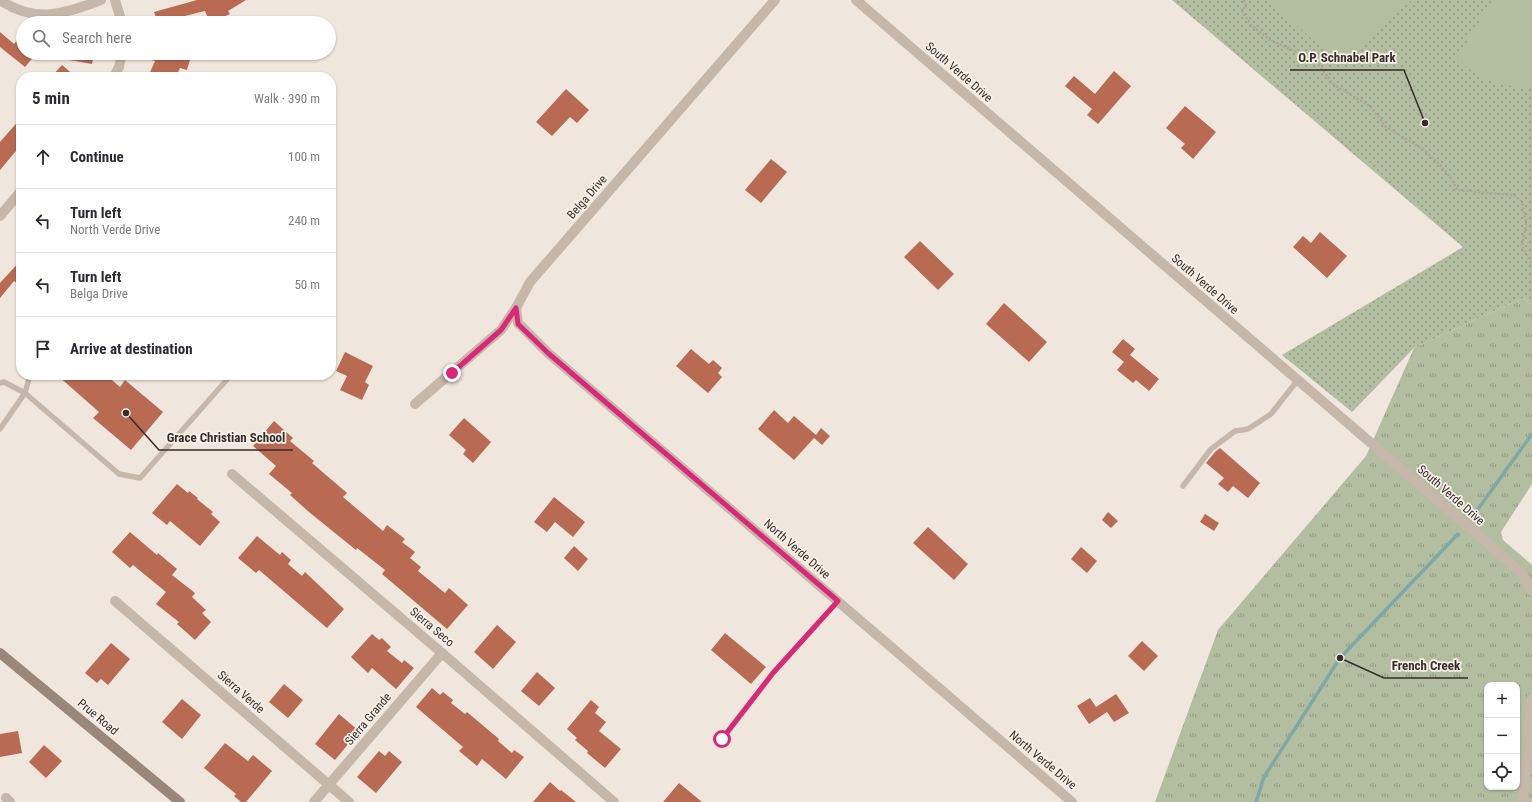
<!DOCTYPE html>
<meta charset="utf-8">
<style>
:root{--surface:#fff;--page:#f2f2f3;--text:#2b2b33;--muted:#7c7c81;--line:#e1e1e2}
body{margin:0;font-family:"Roboto Condensed",sans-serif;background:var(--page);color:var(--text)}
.controls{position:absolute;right:12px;bottom:12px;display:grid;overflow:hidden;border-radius:8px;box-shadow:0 1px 3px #0004}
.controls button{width:36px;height:36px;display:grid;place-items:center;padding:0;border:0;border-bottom:1px solid var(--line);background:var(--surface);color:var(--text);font:20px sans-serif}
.stop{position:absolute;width:12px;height:12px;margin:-9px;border:3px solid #db2777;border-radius:50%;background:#fff}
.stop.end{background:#db2777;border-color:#fff;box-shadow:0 1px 4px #0008}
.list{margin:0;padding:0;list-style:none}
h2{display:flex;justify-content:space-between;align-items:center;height:52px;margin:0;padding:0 16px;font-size:17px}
h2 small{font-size:13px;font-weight:400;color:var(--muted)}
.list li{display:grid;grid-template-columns:26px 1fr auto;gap:12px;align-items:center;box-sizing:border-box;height:64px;padding:0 16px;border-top:1px solid var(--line)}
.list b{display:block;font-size:15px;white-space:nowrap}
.list p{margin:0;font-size:13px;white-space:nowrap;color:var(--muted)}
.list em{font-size:13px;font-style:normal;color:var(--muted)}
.icon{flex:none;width:22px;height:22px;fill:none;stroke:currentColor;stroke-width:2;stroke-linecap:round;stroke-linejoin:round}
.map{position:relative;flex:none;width:1532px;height:802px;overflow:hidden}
.search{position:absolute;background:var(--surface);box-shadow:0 1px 3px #0004;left:16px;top:16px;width:320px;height:44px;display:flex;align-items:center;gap:10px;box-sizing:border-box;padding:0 14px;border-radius:22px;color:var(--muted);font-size:15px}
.panel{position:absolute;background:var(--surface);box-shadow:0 1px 3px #0004;left:16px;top:72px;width:320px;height:308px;border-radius:16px}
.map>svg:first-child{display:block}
</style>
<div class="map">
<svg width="1532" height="802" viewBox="0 0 1532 802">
<defs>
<pattern id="grass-tufts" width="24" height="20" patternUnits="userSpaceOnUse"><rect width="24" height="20" fill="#b3bd9f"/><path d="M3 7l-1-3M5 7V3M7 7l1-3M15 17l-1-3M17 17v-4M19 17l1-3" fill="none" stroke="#929a82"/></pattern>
<pattern id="park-dots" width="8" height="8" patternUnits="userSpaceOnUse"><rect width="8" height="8" fill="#b3bd9f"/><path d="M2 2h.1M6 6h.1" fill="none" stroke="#929a82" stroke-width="1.8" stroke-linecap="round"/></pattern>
</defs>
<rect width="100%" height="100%" fill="#efe7dd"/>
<path fill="url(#grass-tufts)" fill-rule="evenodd" d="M1523 298 1532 305V484L1501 532 1503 540 1532 565V802H1155L1218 630 1366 456 1414 348ZM1487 685H1517V787H1487Z"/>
<path fill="url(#park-dots)" d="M1172 0H1532V305L1523 298 1414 348 1352 412 1282 355 1463 247Z"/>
<g fill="#b3bd9f">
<path d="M1271 0H1412L1341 63 1271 4Z"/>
<path d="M1492 0H1532V88C1498 86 1481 82 1457 58Z"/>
</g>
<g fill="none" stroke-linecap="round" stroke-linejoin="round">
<g stroke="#7fa8a9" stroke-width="3.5">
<path d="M1473 516 1532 434"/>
<path d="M1256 802 1264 777 1340 658 1458 534"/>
</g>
</g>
<g fill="#b86b52">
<path d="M197 0H246L228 11 230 14 210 23 205 11 181 17 183 23H158L154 12Z"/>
<path d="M0 32 14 44 23 33V53H37L25 67 0 47Z"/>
<path d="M58 53H94L92 64 58 58Z"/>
<path d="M138 53H192L187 70 180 68 176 77H148L155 61 137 55Z"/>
<path d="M62 65 76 77H51Z"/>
<path d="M1114 71 1131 86 1098 124 1087 115 1092 109 1065 86 1074 76 1095 94Z"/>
<path d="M566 89 589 110 577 123 570 117 552 136 536 122Z"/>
<path d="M1185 106 1216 132 1193 159 1181 148 1185 144 1166 128Z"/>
<path d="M21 118V145L0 170V142Z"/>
<path d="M771 159 787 172 761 203 745 190Z"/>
<path d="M1320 232 1347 256 1327 278 1293 247 1303 236 1311 243Z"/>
<path d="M920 241 954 274 938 290 904 257Z"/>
<path d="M21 260V287L14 281 0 298V283Z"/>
<path d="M1004 303 1047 342 1029 362 986 324Z"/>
<path d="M1123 339 1135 349 1130 355 1159 379 1149 391 1136 380 1133 383 1117 370 1124 362 1112 352Z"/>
<path d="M691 349 709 364 713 360 722 368 718 373 722 377 708 393 676 366Z"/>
<path d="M345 352 373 366 365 382 369 385 362 400 340 390 347 376 336 371Z"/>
<path d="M57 375H106L120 387 125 380 163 412 131 450 93 418 99 412Z"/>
<path d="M774 410 788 423 794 416 816 435 821 428 830 436 822 445 814 438 794 460 758 429Z"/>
<path d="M464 418 491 442 473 463 463 454 466 450 449 435Z"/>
<path d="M274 421 293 438 290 441 314 461 312 463 347 493 343 497 383 531 387 525 405 539 402 542 415 552 410 558 421 567 418 571 445 593 449 588 468 605 447 629 382 574 385 570 357 548 356 550 309 512 290 495 292 493 269 474 276 466 253 446Z"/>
<path d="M1220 448 1260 483 1248 498 1233 486 1228 492 1218 484 1224 478 1206 463 1215 452Z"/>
<path d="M177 484 188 493 189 491 198 498 197 499 213 512 211 514 220 522 200 546 170 521 167 525 152 513Z"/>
<path d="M554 497 585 522 573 537 555 522 547 532 534 522Z"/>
<path d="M1108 512 1118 521 1111 528 1102 520Z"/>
<path d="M1205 514 1219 523 1214 531 1200 522Z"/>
<path d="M928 527 968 564 954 580 913 543Z"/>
<path d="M130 532 157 555 158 553 177 569 172 575 195 593 192 597 206 610 202 613 211 622 195 640 177 624 179 622 156 604 166 592 133 565 130 568 112 552Z"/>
<path d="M257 536 280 555 282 552 291 560 288 564 302 576 305 572 344 609 327 628 259 570 256 573 238 558Z"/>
<path d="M574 546 588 559 578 571 564 558Z"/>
<path d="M1081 547 1097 561 1087 573 1071 559Z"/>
<path d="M497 625 516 642 493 669 474 652Z"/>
<path d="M725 633 766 667 751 684 711 650Z"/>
<path d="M372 634 379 640 382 638 391 647 387 651 402 663 404 660 414 668 396 689 372 668 368 673 351 657Z"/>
<path d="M1142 641 1158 656 1144 671 1128 656Z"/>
<path d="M111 643 130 659 108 685 101 679 97 683 85 673Z"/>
<path d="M537 672 555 688 539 706 521 691Z"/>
<path d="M284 684 303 700 288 718 269 702Z"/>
<path d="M432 688 440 695 443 692 453 700 451 703 465 714 467 712 499 739 498 741 512 753 514 750 524 757 506 779 482 759 477 766 459 751 463 747 416 707Z"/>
<path d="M1116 694 1129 713 1114 722 1107 712 1089 724 1077 706 1090 698 1096 707Z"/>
<path d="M182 699 201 715 182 739 162 722Z"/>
<path d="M591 700 599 707 595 713 606 722 599 731 621 749 605 768 587 753 588 751 575 740 577 738 567 729Z"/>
<path d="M339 714 359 731 335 760 315 744Z"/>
<path d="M18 731 22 753 0 757V734Z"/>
<path d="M225 743 248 761 253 755 272 771 246 802H241L234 796 236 794 204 768Z"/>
<path d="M44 745 62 761 46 778 29 762Z"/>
<path d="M379 751 385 756 389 751 402 762 376 793 357 777Z"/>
<path d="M550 782 560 791 561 790 576 802H533Z"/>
<path d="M679 783 702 802H663Z"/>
</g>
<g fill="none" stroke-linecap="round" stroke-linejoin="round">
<path stroke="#b2a195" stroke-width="2" stroke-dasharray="2 2" stroke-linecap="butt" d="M1244 0 1246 5 1242 11 1251 25 1270 40 1297 52 1318 64 1334 85 1370 106 1386 127 1423 149 1440 165 1451 178 1457 190 1514 195 1522 202 1526 223 1522 246 1532 265"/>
<g stroke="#c6b7ab" stroke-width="5.5">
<path d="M0 383 4 382 25 393 119 474 140 478 231 375"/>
<path d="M0 429 25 393 30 375"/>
<path d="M1183 486 1211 449 1235 431 1248 429 1271 414 1297 381"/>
<path d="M722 739 773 673 838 601"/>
</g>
<g stroke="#c6b7ab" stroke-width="10">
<path d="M0 0C35 24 65 14 101 0"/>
<path d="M115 0 122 23"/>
<path d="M856 0 1521 572 1532 591"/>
<path d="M114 77 119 67 122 53"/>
<path d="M0 216 21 191"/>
<path d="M516 308 518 323 548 353 1072 802"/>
<path d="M415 404 501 330 516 308 530 282 775 0"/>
<path d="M232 474 442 653 614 802"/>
<path d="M115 601 349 802"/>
<path d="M6 798 10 802"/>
<path d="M314 802 442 653"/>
<path d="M1523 802 1532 698"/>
</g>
<path stroke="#9a877c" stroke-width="10" d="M0 653 180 802"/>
</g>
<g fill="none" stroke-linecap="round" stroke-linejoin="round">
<path stroke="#db2777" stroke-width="5" d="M452 373 501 330 516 308 518 324 548 353 838 601 773 673 722 739"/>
</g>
<g text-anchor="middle" stroke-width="3.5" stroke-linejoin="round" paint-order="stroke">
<g font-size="12" fill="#352d29" stroke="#f7f1e9">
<text transform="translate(959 72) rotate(41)" y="4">South Verde Drive</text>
<text transform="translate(587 197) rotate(-49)" y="4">Belga Drive</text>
<text transform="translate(1205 284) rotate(41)" y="4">South Verde Drive</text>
<text transform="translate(1451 495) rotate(41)" y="4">South Verde Drive</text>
<text transform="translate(797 549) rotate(41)" y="4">North Verde Drive</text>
<text transform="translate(432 627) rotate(40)" y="4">Sierra Seco</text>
<text transform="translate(241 692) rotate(41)" y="4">Sierra Verde</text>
<text transform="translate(98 717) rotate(40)" y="4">Prue Road</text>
<text transform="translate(368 719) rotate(-50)" y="4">Sierra Grande</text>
<text transform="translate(1043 760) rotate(40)" y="4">North Verde Drive</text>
</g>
</g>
<path fill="none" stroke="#352d29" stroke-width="1.5" d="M1425 123L1404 70H1290M126 413L159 450H293M1340 658L1384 678H1468"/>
<g fill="#352d29" stroke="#f7f1e9" stroke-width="1.5">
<circle cx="1425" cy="123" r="4"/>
<circle cx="126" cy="413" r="4"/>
<circle cx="1340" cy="658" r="4"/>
</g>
<g font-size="13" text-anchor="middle" font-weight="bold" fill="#352d29" stroke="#f7f1e9" stroke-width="3.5" stroke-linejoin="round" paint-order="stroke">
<text x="1347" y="62">O.P. Schnabel Park</text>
<text x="226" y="442">Grace Christian School</text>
<text x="1426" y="670">French Creek</text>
</g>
</svg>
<div class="controls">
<button>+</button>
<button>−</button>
<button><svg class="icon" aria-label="locate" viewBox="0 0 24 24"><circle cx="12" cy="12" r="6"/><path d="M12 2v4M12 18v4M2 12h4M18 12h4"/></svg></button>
</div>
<div class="stop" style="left:722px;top:739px"></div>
<div class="stop end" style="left:452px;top:373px"></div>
<div class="search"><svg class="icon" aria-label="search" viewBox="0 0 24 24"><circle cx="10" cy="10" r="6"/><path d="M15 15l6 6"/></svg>Search here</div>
<section class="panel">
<h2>5 min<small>Walk · 390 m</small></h2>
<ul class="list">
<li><svg class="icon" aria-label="ahead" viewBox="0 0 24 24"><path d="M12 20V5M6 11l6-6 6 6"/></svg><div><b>Continue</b></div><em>100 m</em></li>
<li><svg class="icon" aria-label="left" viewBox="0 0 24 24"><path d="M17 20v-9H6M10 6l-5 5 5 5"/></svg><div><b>Turn left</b><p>North Verde Drive</p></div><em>240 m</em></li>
<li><svg class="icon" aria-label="left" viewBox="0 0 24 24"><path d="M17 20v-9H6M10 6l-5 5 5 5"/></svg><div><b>Turn left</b><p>Belga Drive</p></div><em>50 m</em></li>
<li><svg class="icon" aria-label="arrive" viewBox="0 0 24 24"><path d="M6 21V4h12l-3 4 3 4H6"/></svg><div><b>Arrive at destination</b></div></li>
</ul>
</section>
</div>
